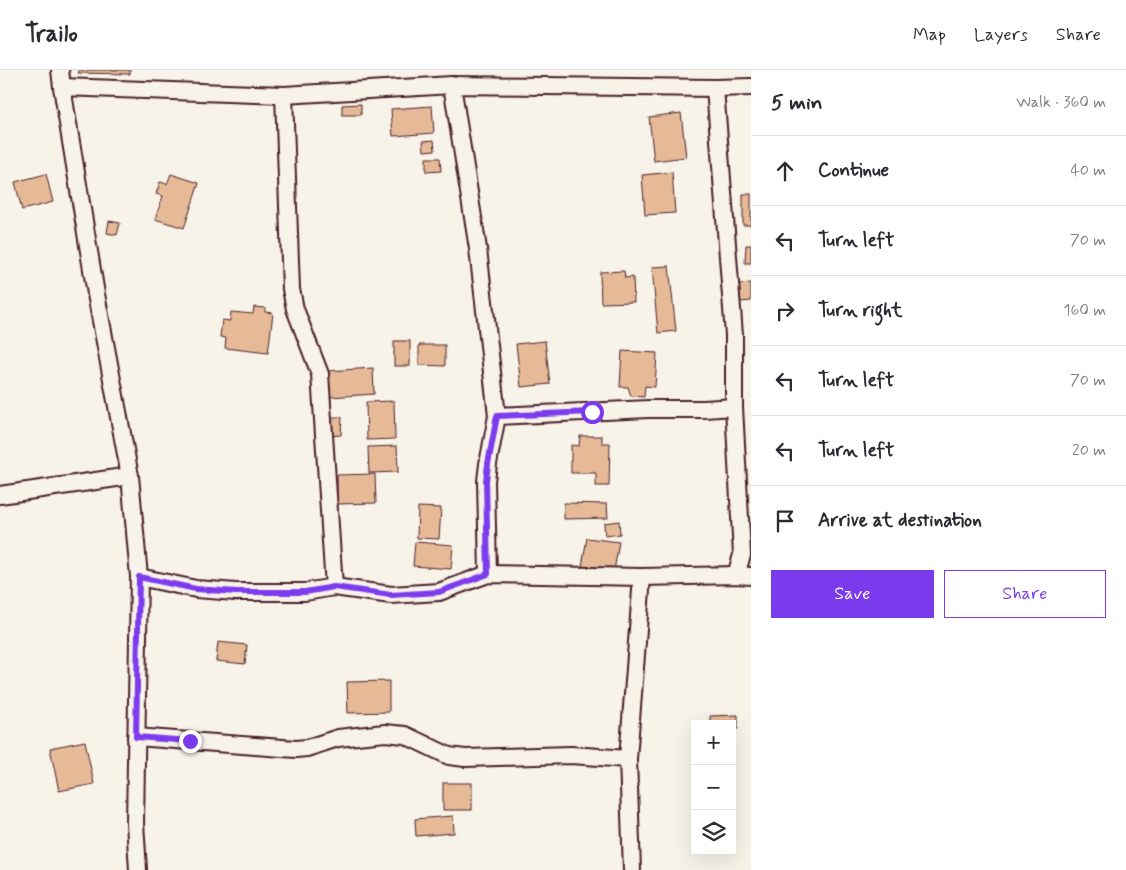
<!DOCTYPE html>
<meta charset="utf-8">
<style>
:root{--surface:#fff;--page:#f2f2f3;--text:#2b2b33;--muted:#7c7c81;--line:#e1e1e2;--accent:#7c3aed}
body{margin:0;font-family:Mynerve,sans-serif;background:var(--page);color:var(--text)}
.controls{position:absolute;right:15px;bottom:15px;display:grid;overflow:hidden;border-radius:0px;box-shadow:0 5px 20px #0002}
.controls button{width:45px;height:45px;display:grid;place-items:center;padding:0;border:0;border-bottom:1px solid var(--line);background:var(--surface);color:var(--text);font:25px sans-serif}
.stop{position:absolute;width:15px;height:15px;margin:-11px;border:4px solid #7c3aed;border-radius:50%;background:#fff}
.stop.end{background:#7c3aed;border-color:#fff;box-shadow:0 1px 5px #0008}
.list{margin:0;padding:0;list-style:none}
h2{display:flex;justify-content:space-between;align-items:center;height:65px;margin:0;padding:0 20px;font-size:21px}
h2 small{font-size:16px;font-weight:400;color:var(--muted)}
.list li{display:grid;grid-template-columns:32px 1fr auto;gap:15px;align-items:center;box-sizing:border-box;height:70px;padding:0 20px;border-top:1px solid var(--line)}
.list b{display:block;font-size:19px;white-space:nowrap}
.list em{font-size:16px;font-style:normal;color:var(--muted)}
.actions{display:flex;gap:10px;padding:15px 20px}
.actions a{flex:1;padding:11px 0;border:1px solid var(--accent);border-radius:0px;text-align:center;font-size:18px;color:var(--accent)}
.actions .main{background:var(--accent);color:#fff}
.icon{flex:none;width:28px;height:28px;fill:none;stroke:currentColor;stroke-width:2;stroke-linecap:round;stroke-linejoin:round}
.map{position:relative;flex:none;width:751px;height:800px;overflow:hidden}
header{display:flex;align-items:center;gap:30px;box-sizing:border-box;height:70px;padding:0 25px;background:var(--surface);border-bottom:1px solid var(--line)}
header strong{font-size:24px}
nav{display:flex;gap:28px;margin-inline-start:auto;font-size:18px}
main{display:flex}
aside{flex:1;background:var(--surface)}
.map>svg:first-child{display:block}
</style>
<header>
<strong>Trailo</strong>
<nav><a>Map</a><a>Layers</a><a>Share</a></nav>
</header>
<main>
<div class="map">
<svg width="751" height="800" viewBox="0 0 751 800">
<rect width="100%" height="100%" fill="#f7f3e8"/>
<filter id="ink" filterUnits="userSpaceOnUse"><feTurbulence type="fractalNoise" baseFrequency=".02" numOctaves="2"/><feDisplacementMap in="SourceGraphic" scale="10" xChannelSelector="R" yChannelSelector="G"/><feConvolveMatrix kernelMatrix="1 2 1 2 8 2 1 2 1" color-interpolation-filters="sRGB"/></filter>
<g filter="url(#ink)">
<g fill="#e7ba97" stroke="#4a1f2b">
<path d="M79 0H130V4L78 3Z"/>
<path d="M361 34V45H342V35Z"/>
<path d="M432 36 434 63 393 66 391 39Z"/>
<path d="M681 43 686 87 654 91 649 47Z"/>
<path d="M434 70 435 80 424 81 423 71Z"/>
<path d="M426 88H440L441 101 426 102Z"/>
<path d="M672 102 675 143 645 145 642 105Z"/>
<path d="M46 104 53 132 22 140 15 112Z"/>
<path d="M171 104 199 113 184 158 155 149 163 126 156 124 160 112 167 114Z"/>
<rect x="743" y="124" width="8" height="31"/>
<path d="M109 151 120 153 117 165 107 163Z"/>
<path d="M746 175H751V193H745Z"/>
<path d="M669 196 676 261 658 263 652 197Z"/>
<path d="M624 201 625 208 633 207 634 232 601 233 600 202Z"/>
<path d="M751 213V231L740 232 739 214Z"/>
<path d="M254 237 265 238V242L273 243 268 283 225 278 226 268 220 267 222 250 230 251 231 242 253 244Z"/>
<rect x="394" y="271" width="16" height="25"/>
<path d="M545 271 550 314 521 317 516 274Z"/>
<path d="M419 275H445V296L419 295Z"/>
<path d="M622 281 657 283 655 317 645 316 644 327 631 326 628 317H620Z"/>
<path d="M373 298 374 324 330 327 328 301Z"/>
<path d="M394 331 395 369 367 370 366 332Z"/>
<path d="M330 347H342L341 365 328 366Z"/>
<path d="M580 366H602V373H610L609 416H596V403H571V375L579 376Z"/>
<path d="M397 376 398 402 369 403 368 377Z"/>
<path d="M375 404 376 433 337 434V405Z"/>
<path d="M564 433 607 434 608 448 564 449Z"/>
<path d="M418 437 441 438 439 469 417 468Z"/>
<path d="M619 451 620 464 605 466 604 453Z"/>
<path d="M587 468 619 472 614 501 582 496Z"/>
<path d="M415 472 453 475 451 499 413 496Z"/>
<path d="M218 572 247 575 245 594 216 591Z"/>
<path d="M389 611V642L348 643 347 612Z"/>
<path d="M738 645V659H732V654H710V646Z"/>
<path d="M85 671 94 714 59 721 50 678Z"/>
<rect x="443" y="713" width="29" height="27"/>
<path d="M453 746 454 763 416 766 415 749Z"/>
</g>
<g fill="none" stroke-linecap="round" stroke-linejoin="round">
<g stroke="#4a1f2b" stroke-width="20">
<g id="street">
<path d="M60 0 62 17 96 224 130 406 139 507 135 753 138 800"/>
<path d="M452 15 478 179 497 346 649 339H704L734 337V265L715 18"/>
<path d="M62 17 284 25 452 15 715 18 751 17"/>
<path d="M734 337 742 485 736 505"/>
<path d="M0 425 130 406"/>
<path d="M488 504 486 411 488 394 497 346"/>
<path d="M139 507 196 519 236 522H305L334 517 320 304 295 239 291 219 284 25"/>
<path d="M334 517 391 525 439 522 488 504 642 507 736 505 751 506"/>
<path d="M136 667 296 679 307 678 338 668 385 663 405 665 449 686 465 688 571 685 628 689"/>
<path d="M632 800 628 689 642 507"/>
</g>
</g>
<use href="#street" stroke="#f7f3e8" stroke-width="16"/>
</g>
</g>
<g fill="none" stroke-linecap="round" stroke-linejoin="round" filter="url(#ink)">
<path stroke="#7c3aed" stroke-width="6" d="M190 671 136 667 139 507 196 519 236 522H305L334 517 391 525 439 522 488 504 486 411 488 394 497 346 592 342"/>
</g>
</svg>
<div class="controls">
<button>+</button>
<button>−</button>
<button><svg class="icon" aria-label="layers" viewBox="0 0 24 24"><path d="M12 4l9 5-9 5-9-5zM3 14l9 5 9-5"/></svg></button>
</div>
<div class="stop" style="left:592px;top:342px"></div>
<div class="stop end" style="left:190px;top:671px"></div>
</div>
<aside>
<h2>5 min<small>Walk · 360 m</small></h2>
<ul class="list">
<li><svg class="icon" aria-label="ahead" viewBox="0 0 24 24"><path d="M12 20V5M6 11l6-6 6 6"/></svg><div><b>Continue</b></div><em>40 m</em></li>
<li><svg class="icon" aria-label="left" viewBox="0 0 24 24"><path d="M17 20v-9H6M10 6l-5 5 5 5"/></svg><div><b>Turn left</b></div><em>70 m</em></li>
<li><svg class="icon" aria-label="right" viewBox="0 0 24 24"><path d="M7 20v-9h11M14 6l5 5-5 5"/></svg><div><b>Turn right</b></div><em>160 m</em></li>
<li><svg class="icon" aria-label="left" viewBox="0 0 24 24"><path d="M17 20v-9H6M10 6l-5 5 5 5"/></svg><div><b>Turn left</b></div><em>70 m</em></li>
<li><svg class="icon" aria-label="left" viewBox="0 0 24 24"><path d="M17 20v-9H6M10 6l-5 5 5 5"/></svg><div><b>Turn left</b></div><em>20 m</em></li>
<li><svg class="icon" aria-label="arrive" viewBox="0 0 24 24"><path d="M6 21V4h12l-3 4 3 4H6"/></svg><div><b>Arrive at destination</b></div></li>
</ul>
<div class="actions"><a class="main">Save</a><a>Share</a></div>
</aside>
</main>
